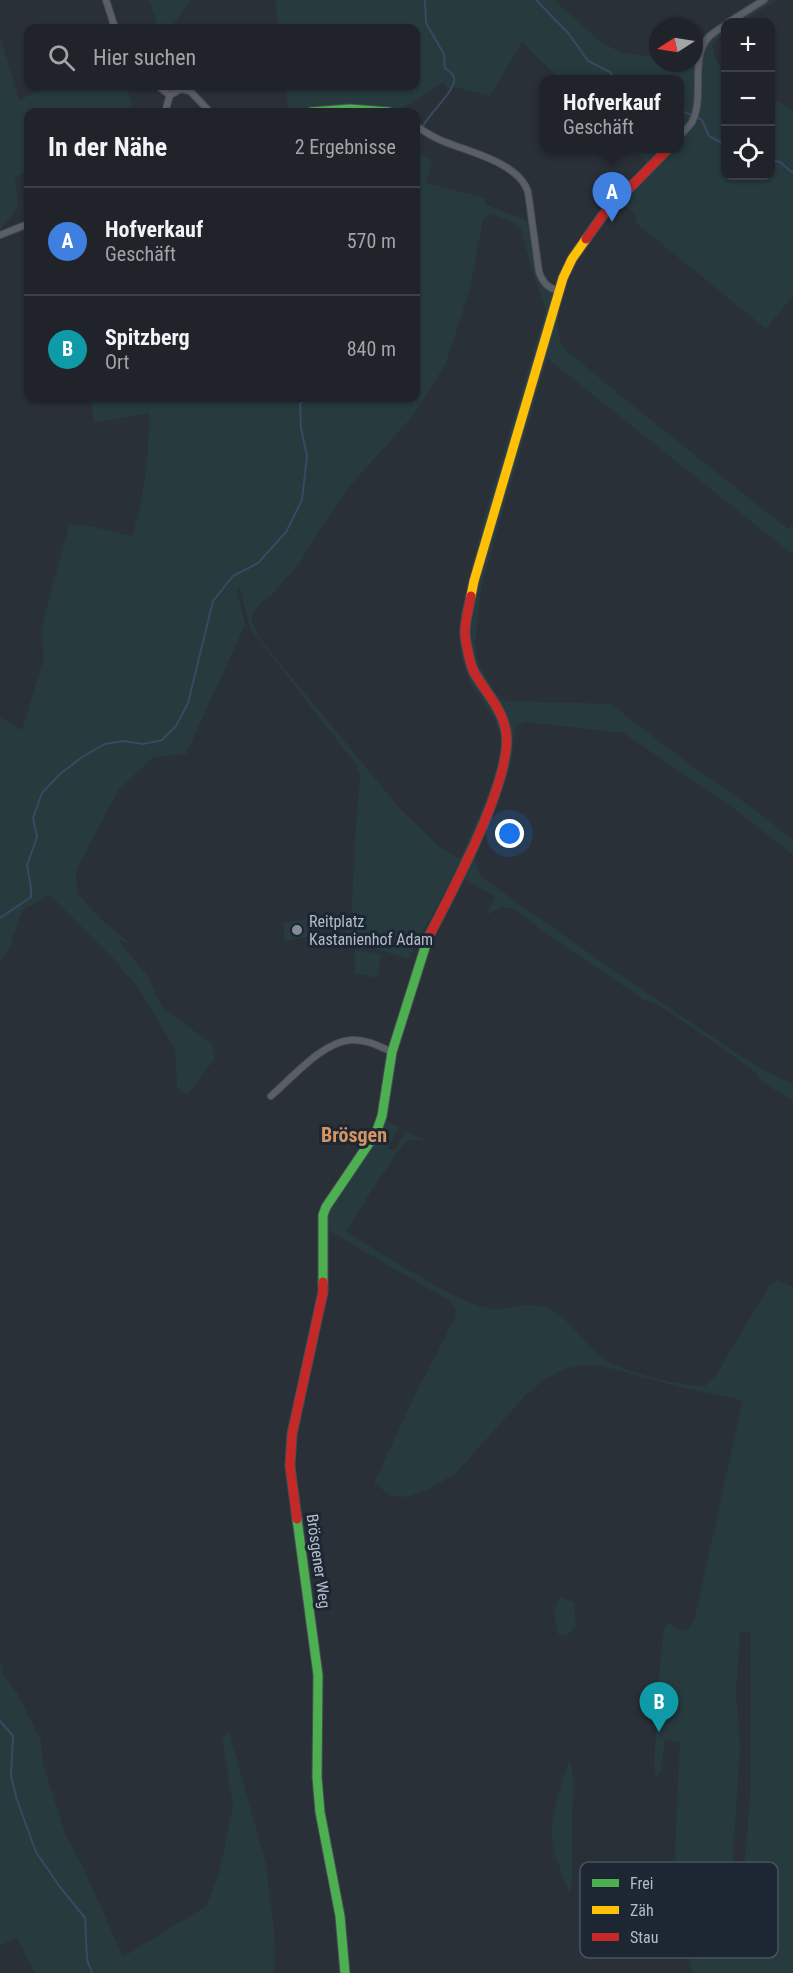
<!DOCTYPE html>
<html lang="de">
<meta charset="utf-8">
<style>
:root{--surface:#20242a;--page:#2d3036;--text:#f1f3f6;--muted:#a2a4a8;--line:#3d4147;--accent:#848b96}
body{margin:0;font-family:"Roboto Condensed",sans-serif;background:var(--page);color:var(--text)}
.controls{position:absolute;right:18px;top:18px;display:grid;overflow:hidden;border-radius:12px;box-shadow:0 2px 4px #0004}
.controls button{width:54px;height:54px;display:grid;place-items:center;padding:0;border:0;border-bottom:2px solid var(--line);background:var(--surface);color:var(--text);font:30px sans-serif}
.compass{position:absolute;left:649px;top:18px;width:54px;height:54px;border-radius:50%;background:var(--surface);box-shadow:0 2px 4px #0004;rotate:258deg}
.you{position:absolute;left:510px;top:834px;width:21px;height:21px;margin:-15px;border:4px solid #fff;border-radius:50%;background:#1a73e8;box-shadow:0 0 0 9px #1a73e833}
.badge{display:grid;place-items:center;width:39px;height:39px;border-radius:50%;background:var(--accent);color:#fff;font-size:20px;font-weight:700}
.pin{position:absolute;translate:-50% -50px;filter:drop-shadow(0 2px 3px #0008)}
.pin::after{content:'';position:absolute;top:32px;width:21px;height:18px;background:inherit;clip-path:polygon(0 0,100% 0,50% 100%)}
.popup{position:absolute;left:540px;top:75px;width:144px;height:78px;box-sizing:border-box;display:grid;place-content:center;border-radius:12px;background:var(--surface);filter:drop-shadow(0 2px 4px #0005);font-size:20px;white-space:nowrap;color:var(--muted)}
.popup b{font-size:22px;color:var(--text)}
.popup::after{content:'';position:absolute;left:50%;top:100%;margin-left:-12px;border:12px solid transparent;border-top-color:var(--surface)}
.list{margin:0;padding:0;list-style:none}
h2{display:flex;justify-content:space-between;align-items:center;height:78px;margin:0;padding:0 24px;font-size:26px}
h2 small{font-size:20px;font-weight:400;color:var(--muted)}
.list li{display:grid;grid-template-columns:39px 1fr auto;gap:18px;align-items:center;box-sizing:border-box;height:108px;padding:0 24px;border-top:2px solid var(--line)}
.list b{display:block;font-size:22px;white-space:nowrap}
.list p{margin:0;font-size:20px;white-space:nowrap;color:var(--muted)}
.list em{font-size:20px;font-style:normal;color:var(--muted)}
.icon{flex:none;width:33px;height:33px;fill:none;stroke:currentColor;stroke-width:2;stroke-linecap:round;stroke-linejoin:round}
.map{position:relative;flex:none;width:793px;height:1973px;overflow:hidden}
.search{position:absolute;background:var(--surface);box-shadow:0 2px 4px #0004;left:24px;top:24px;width:396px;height:66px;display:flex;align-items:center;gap:15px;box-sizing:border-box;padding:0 21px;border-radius:12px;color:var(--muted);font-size:22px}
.panel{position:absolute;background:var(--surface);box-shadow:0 2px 4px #0004;left:24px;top:108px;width:396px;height:294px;border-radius:12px}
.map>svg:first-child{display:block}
</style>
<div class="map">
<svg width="793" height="1973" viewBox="0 0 793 1973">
<rect width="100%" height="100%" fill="#2a3038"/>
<g fill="#273a3e" fill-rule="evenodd">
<path d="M149 0H190L171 28H156V21Z"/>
<path d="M275 0H554L601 42 622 53 658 58V63H694V53L705 33 755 0H777L741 22H726L725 33 713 43C712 55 717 64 725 72L726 176H770L771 99 786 105 793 111V296L766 329 636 223 635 214 620 204 660 163 653 157 647 164 633 149 680 148V80L560 79 522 42 490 96 455 87 447 89 443 82 400 110 370 107 369 112H288L286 86H416V28H279Z"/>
<path d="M0 36 19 100 50 86H127L132 107 116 112H102L100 109 90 112H28V171L15 178 18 207 0 231Z"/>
<path d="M416 152 432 161 426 183 486 198 484 204 536 224C537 236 538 274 547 281 552 285 560 286 565 288 560 310 551 331 566 350L626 400 788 529 793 524V555L547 358 482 584 477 626 475 643 477 657 482 671 495 692 502 699 508 701 611 704 684 760 758 812 793 840V855L727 803 623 733 526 722 517 726C512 738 514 753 510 767 501 796 487 825 475 853 474 870 481 876 494 886L606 965 745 1059 763 1070 793 1084V1101L762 1082 755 1072 722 1048 662 1007 644 1000 610 977 556 941 514 909 505 907 492 911 485 918 495 897 455 873 408 959 360 944 343 935 348 931 353 923 352 902 355 840 360 775 356 765 251 630 239 587 237 589 245 625 186 754 154 757 119 789 76 870 77 893 101 919 128 942 118 940 147 975 162 1007 213 1045 215 1058 187 1095 177 1088 175 1049 141 992 113 958 49 894 40 901 22 910 10 948 0 961V717L22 730 44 658 41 629 69 525 89 526 132 536C145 496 148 455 150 413L94 423 91 398H416ZM491 214 512 222 521 229 533 274 546 309 482 525 462 608 459 634 461 656 470 682 493 717 500 734 502 747 498 765 486 799 461 857 457 858 439 846 400 809 370 772 269 650 258 636 251 620 253 613 264 600 272 595 302 560 310 544 350 486 412 417 446 363 470 289 483 220 486 215Z"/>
<path d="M309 918 313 936 284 941 283 923Z"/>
<path d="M355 950 381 954 377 978 355 973Z"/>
<path d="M384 1120 399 1127 388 1148 394 1151 406 1131 427 1142C417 1139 412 1137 403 1144L370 1193 347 1231C371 1248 396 1263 421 1277 441 1289 461 1301 483 1307 507 1314 528 1298 550 1309 568 1318 585 1343 600 1356 618 1371 682 1387 705 1386L715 1377 769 1286 777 1280 793 1287V1973H692L678 1916 675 1853 680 1743 665 1739 661 1772 656 1777 654 1766 659 1676 664 1628 669 1622 676 1628 687 1631 695 1617 742 1403 738 1399 680 1387 598 1365H584L564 1369 544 1380 525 1396 456 1473 431 1488 408 1497 391 1496 374 1483 414 1397 456 1316 455 1308 450 1301 324 1228 329 1227V1224L325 1223 328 1211ZM740 1631 751 1633V1787L744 1870 745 1915 740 1931 735 1928 733 1895V1857L740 1746 736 1693Z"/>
<path d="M560 1597 574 1602 576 1626 568 1635H559C554 1620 552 1610 560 1597Z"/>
<path d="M0 1660 4 1675 17 1693 41 1741 43 1764 65 1833 84 1869 123 1957 206 1906 219 1874 233 1806 222 1739 229 1732 266 1864 274 1931 275 1973H35L17 1937 0 1946Z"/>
<path d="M570 1758 574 1784 572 1814V1882L569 1893C562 1873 551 1851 552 1830 553 1805 563 1781 570 1758Z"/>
</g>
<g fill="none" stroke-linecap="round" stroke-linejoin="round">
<g stroke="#384963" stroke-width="2">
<path d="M536 0 569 34 588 61 610 72 616 80"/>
<path d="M680 110 702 120 709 136 726 145"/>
<path d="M770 160 780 162 793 173"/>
<path d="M416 174C418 165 419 155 419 146 420 141 418 137 420 132 424 117 457 91 454 78 453 73 448 71 445 68L444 54 426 23 425 0"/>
<path d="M0 918 31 897V888L27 865 37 837 33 818 42 793 60 774 82 757 105 744 123 741 143 744 162 740 176 726 188 703 213 601 233 576 258 563 286 532 302 500 307 456 301 428 300 404 306 398"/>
<path d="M0 1721 13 1736 11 1776 17 1800 36 1852 60 1887 85 1918 87 1960 92 1973"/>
</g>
<g stroke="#484c53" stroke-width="8">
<g id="street">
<path d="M106 0 115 28"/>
<path d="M729 22 764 0"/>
<path d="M158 86 170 95"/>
<path d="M165 112 170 95 181 89 190 91 210 112"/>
<path d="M416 126C425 132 434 138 445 142 470 152 519 163 528 192L539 272C543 283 548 288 559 291"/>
<path d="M680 136C683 132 689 127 692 122 705 97 690 63 707 39 712 33 719 29 726 25"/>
<path d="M0 235 28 224"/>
<path d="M271 1096C292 1078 322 1042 351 1040 366 1039 379 1046 392 1052"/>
</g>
</g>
<g stroke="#484c53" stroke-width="11">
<g id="fast">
<path d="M311 112 350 109 389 112"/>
<path d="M323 1282V1215L326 1207 376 1133 382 1116 392 1052 428 938"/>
<path d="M297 1519 318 1675 317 1777 320 1812 340 1916 345 1973"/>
</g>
</g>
<g stroke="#484c53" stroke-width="11">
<path id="slow" d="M471 596 474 581 563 278 572 259 586 239"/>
</g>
<g stroke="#484c53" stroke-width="11">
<g id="jam">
<path d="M586 239 603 215 669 148"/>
<path d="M428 938C450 895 518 771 505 727 500 706 484 690 474 672 470 664 465 640 465 632 465 620 469 607 471 596"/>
<path d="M297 1519 290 1466 292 1434 323 1292V1282"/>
</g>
</g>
<use href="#street" stroke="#5a5e66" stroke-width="6"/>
<use href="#fast" stroke="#4caf50" stroke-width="9"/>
<use href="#slow" stroke="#ffc107" stroke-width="9"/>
<use href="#jam" stroke="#c62828" stroke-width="9"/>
</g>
<circle fill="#848b96" stroke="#1d2633" stroke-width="2" cx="297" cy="930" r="6"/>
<g text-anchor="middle" stroke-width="6" stroke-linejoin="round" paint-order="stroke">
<g font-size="16" fill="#b4bcc9" stroke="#1d2633" text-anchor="start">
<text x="309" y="927">Reitplatz<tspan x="309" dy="18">Kastanienhof Adam</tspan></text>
</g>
<g font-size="16" fill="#b4bcc9" stroke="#1d2633">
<text transform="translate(319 1561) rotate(82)" y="6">Brösgener Weg</text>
</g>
<g font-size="20" font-weight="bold" fill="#d59563" stroke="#1d2633">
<text x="354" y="1142">Brösgen</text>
</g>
</g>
<rect x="580" y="1862" width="198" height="96" rx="9" fill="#1d2633" stroke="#4a5360" stroke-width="1.5"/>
<rect x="592" y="1879" width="27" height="8" fill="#4caf50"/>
<rect x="592" y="1906" width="27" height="8" fill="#ffc107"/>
<rect x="592" y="1933" width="27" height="8" fill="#c62828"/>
<g font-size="16" fill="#b4bcc9">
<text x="630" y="1889">Frei</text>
<text x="630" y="1916">Zäh</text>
<text x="630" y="1943">Stau</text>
</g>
</svg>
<div class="controls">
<button>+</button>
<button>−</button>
<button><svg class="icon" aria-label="locate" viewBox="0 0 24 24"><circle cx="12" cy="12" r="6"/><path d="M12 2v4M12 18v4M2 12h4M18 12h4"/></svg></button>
</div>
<svg class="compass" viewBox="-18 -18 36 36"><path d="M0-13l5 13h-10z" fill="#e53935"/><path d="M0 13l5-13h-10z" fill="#a2a4a8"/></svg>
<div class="you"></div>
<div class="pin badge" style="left:612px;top:222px;background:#3f7fe0">A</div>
<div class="popup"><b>Hofverkauf</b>Geschäft</div>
<div class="pin badge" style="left:659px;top:1732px;background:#0f9aa8">B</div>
<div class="search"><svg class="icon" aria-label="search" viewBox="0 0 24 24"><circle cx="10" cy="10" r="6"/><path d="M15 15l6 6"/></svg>Hier suchen</div>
<section class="panel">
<h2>In der Nähe<small>2 Ergebnisse</small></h2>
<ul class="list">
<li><span class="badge" style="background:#3f7fe0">A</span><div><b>Hofverkauf</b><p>Geschäft</p></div><em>570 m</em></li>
<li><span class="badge" style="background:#0f9aa8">B</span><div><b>Spitzberg</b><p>Ort</p></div><em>840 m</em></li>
</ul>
</section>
</div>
